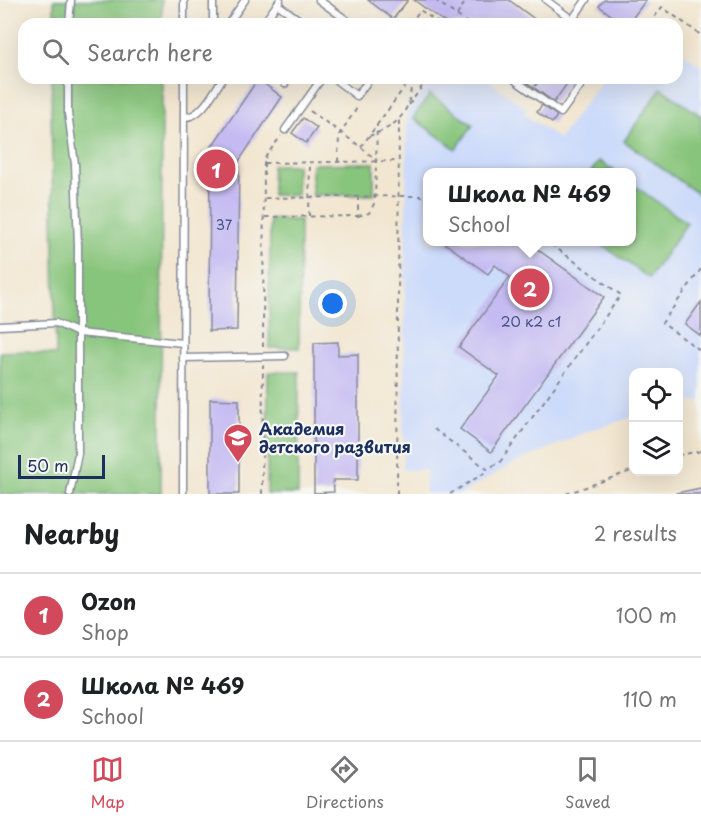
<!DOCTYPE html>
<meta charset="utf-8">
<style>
:root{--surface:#fff;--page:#f2f2f2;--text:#202124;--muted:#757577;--line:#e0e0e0;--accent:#d1495b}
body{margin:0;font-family:"Playpen Sans",sans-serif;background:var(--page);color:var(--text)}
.controls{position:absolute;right:18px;bottom:18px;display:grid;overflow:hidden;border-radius:12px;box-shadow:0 6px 24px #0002}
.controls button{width:54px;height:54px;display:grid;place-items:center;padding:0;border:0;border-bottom:2px solid var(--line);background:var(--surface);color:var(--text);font:30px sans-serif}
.scale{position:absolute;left:18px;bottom:15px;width:87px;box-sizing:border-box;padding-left:6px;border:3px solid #1b2f5e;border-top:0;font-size:16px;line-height:21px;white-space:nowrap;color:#1b2f5e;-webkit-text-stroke:4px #f6f6f2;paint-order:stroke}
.you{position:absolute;left:333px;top:304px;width:21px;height:21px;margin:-15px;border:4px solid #fff;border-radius:50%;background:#1a73e8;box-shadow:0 0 0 9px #1a73e833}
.badge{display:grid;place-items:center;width:39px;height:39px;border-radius:50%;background:var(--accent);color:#fff;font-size:20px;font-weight:700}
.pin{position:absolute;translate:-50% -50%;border:3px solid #fff;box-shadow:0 2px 6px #0006}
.popup{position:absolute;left:423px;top:168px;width:213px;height:78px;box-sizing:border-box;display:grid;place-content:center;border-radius:12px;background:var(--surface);filter:drop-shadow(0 2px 4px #0005);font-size:20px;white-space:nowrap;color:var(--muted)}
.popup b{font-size:22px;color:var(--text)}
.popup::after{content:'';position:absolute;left:50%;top:100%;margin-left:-12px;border:12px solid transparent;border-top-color:var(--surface)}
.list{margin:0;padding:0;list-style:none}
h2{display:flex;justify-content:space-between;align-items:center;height:78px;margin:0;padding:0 24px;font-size:26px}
h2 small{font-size:20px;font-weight:400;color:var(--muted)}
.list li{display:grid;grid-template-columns:39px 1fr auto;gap:18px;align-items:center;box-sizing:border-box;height:84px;padding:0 24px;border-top:2px solid var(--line)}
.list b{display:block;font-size:22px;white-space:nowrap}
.list p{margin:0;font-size:20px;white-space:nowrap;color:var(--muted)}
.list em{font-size:20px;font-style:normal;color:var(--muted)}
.icon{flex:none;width:33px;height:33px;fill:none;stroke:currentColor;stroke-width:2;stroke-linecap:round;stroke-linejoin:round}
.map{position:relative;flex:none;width:701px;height:494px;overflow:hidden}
.search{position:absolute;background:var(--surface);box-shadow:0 6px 24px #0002;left:18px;right:18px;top:18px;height:66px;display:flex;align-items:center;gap:15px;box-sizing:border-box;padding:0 21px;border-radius:18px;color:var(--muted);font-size:22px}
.sheet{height:246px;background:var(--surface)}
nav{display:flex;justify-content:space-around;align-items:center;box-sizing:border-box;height:84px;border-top:2px solid var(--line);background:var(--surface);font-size:16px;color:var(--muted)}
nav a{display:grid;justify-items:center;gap:3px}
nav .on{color:var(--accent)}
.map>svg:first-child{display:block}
</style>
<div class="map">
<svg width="701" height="494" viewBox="0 0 701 494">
<rect width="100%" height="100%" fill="#f6f6f2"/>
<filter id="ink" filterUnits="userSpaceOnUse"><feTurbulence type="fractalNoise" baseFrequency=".0167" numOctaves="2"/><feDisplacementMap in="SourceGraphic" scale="12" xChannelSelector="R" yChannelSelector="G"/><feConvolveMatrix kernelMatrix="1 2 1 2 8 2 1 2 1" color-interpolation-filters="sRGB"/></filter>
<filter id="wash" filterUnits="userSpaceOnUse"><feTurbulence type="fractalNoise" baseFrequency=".008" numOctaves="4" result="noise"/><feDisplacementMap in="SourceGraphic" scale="24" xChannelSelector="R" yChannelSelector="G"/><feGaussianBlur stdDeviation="1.35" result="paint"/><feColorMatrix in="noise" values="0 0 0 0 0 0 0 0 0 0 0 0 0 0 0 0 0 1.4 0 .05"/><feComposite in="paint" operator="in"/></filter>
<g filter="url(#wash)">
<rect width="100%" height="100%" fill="#f2e6d0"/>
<path fill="#cddbfa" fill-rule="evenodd" d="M677 48 701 66V400L679 405 678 373H634L633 417 591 430 513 464 460 494H426V470H403L407 112 432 78H485L527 109 524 114 559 139 603 78H677ZM428 172H632V242H428Z"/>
<g fill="#88c57b" stroke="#527a6c" stroke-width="1.5">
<rect x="54" y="0" width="108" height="24"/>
<path d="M52 78H162L161 494H0V352L26 351 56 355 51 112Z"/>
<path d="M661 88 701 116V196L624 141Z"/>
<path d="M430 94 473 125 456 149 413 118Z"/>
<path d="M599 161 616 172H591Z"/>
<path d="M374 163V195H312V164Z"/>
<rect x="272" y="165" width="25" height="30"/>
<path d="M632 184 687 223 649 278 598 242H632Z"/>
<path d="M270 219 300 220 299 348H269Z"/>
<path d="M268 372H299L298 494H267Z"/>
</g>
<g id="blocks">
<g fill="#c5bbf2">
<path d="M368 0H408L393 19Z"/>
<path d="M414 0H509L541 24H447Z"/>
<path d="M604 0H646L628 24H623L599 6Z"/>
<path d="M521 78H571L554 102Z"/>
<path d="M258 79 282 97 239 161 237 330 209 331 210 149Z"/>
<path d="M542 105 557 116 552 123 537 112Z"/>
<path d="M303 118 317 128 306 143 292 133Z"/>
<path d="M443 242H527L604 297 491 452 460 429 499 376 459 347 510 277 495 265 488 274Z"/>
<path d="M701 302V336L685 324Z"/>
<path d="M338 342V355L358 354V480H333L334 492 314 493V343Z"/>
<path d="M210 399 239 400V494H210Z"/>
<path d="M701 488V494H676V493Z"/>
</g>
</g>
</g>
<g filter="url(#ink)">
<use href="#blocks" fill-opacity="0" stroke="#868a97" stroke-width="1.5"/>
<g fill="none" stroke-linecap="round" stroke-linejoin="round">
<g stroke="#868a97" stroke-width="9">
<g id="lane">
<path d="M213 0V19L215 24"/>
<path d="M319 0 352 24"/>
<path d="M546 0 578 24"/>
<path d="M277 4 305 24"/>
<path d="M572 20 586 0"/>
<path d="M69 24 71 0"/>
<path d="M184 24V0"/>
<path d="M228 24 245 0"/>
<path d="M263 24 280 0"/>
<path d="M68 78V113L75 164 78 245V453L70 494"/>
<path d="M333 78 357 96 370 78"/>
<path d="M516 81 561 113 586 78"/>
<path d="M285 84 288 78"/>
<path d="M185 117C202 117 214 91 223 78"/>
<path d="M285 130 322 78"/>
<path d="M0 326 56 323 78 333 183 343"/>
<path d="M183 358 285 356"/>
<path d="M183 494 184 78"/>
</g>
</g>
<g stroke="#868a97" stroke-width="2" stroke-dasharray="4.5 4.5" stroke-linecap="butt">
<path d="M435 0 469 24"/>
<path d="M457 15 464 4"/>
<path d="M410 24 420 10 440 24"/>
<path d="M649 24 662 7 701 35"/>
<path d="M535 86 540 78"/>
<path d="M409 105 428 78"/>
<path d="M310 111 361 147 377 161"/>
<path d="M369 136C399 126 412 111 411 79"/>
<path d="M361 147 411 78"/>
<path d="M338 162 339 135 359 105"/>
<path d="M264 163 399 161"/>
<path d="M450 170 454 172"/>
<path d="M265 198 406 196H420L428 201"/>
<path d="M309 216 310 162"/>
<path d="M358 216 369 213 375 202 377 125"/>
<path d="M265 217 358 216V198"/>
<path d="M701 269 662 323 701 351"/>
<path d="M263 347 264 163 266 156 281 136"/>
<path d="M434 429 487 469 500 462 621 295 548 242"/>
<path d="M678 455 701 451"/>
<path d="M262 494 263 365"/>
<path d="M397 494 399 120"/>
<path d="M450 494 483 474 487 469"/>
<path d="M566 494 634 470"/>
</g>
<use href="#lane" stroke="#fff" stroke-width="6"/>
</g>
</g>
<defs>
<g id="school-pin" transform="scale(1.5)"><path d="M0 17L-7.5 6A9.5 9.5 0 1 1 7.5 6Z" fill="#d1495b" stroke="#f6f6f2"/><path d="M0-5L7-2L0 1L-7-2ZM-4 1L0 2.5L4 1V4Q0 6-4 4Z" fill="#fff"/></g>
</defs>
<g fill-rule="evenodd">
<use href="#school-pin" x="238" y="438"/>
</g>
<g text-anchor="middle" stroke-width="4.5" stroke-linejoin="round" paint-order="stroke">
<g font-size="14" fill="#465283">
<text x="224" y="230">37</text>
<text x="531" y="327">20 к2 с1</text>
</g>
<g font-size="16" font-weight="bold" fill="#1b2f5e" stroke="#f6f6f2" text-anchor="start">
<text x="259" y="435">Академия<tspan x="259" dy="18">детского развития</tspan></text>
</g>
</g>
</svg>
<div class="controls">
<button><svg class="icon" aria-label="locate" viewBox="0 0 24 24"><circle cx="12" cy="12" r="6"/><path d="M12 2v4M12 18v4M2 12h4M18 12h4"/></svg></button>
<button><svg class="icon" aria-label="layers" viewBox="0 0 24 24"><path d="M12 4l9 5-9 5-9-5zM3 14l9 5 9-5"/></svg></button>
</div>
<div class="scale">50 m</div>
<div class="you"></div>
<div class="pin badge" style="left:216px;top:169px">1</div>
<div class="pin badge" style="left:530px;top:288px">2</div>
<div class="popup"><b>Школа № 469</b>School</div>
<div class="search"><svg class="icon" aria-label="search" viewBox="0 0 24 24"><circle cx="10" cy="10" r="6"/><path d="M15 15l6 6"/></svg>Search here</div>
</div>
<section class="sheet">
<h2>Nearby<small>2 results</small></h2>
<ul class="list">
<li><span class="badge">1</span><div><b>Ozon</b><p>Shop</p></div><em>100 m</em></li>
<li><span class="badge">2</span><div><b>Школа № 469</b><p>School</p></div><em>110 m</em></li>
</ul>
</section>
<nav>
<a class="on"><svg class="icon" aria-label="map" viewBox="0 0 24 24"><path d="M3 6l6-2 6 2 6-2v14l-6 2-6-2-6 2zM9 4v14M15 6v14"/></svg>Map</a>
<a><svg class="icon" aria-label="directions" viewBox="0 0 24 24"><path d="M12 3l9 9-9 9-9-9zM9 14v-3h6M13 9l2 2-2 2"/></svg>Directions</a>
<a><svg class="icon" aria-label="saved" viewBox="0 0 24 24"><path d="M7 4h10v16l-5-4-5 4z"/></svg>Saved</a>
</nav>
